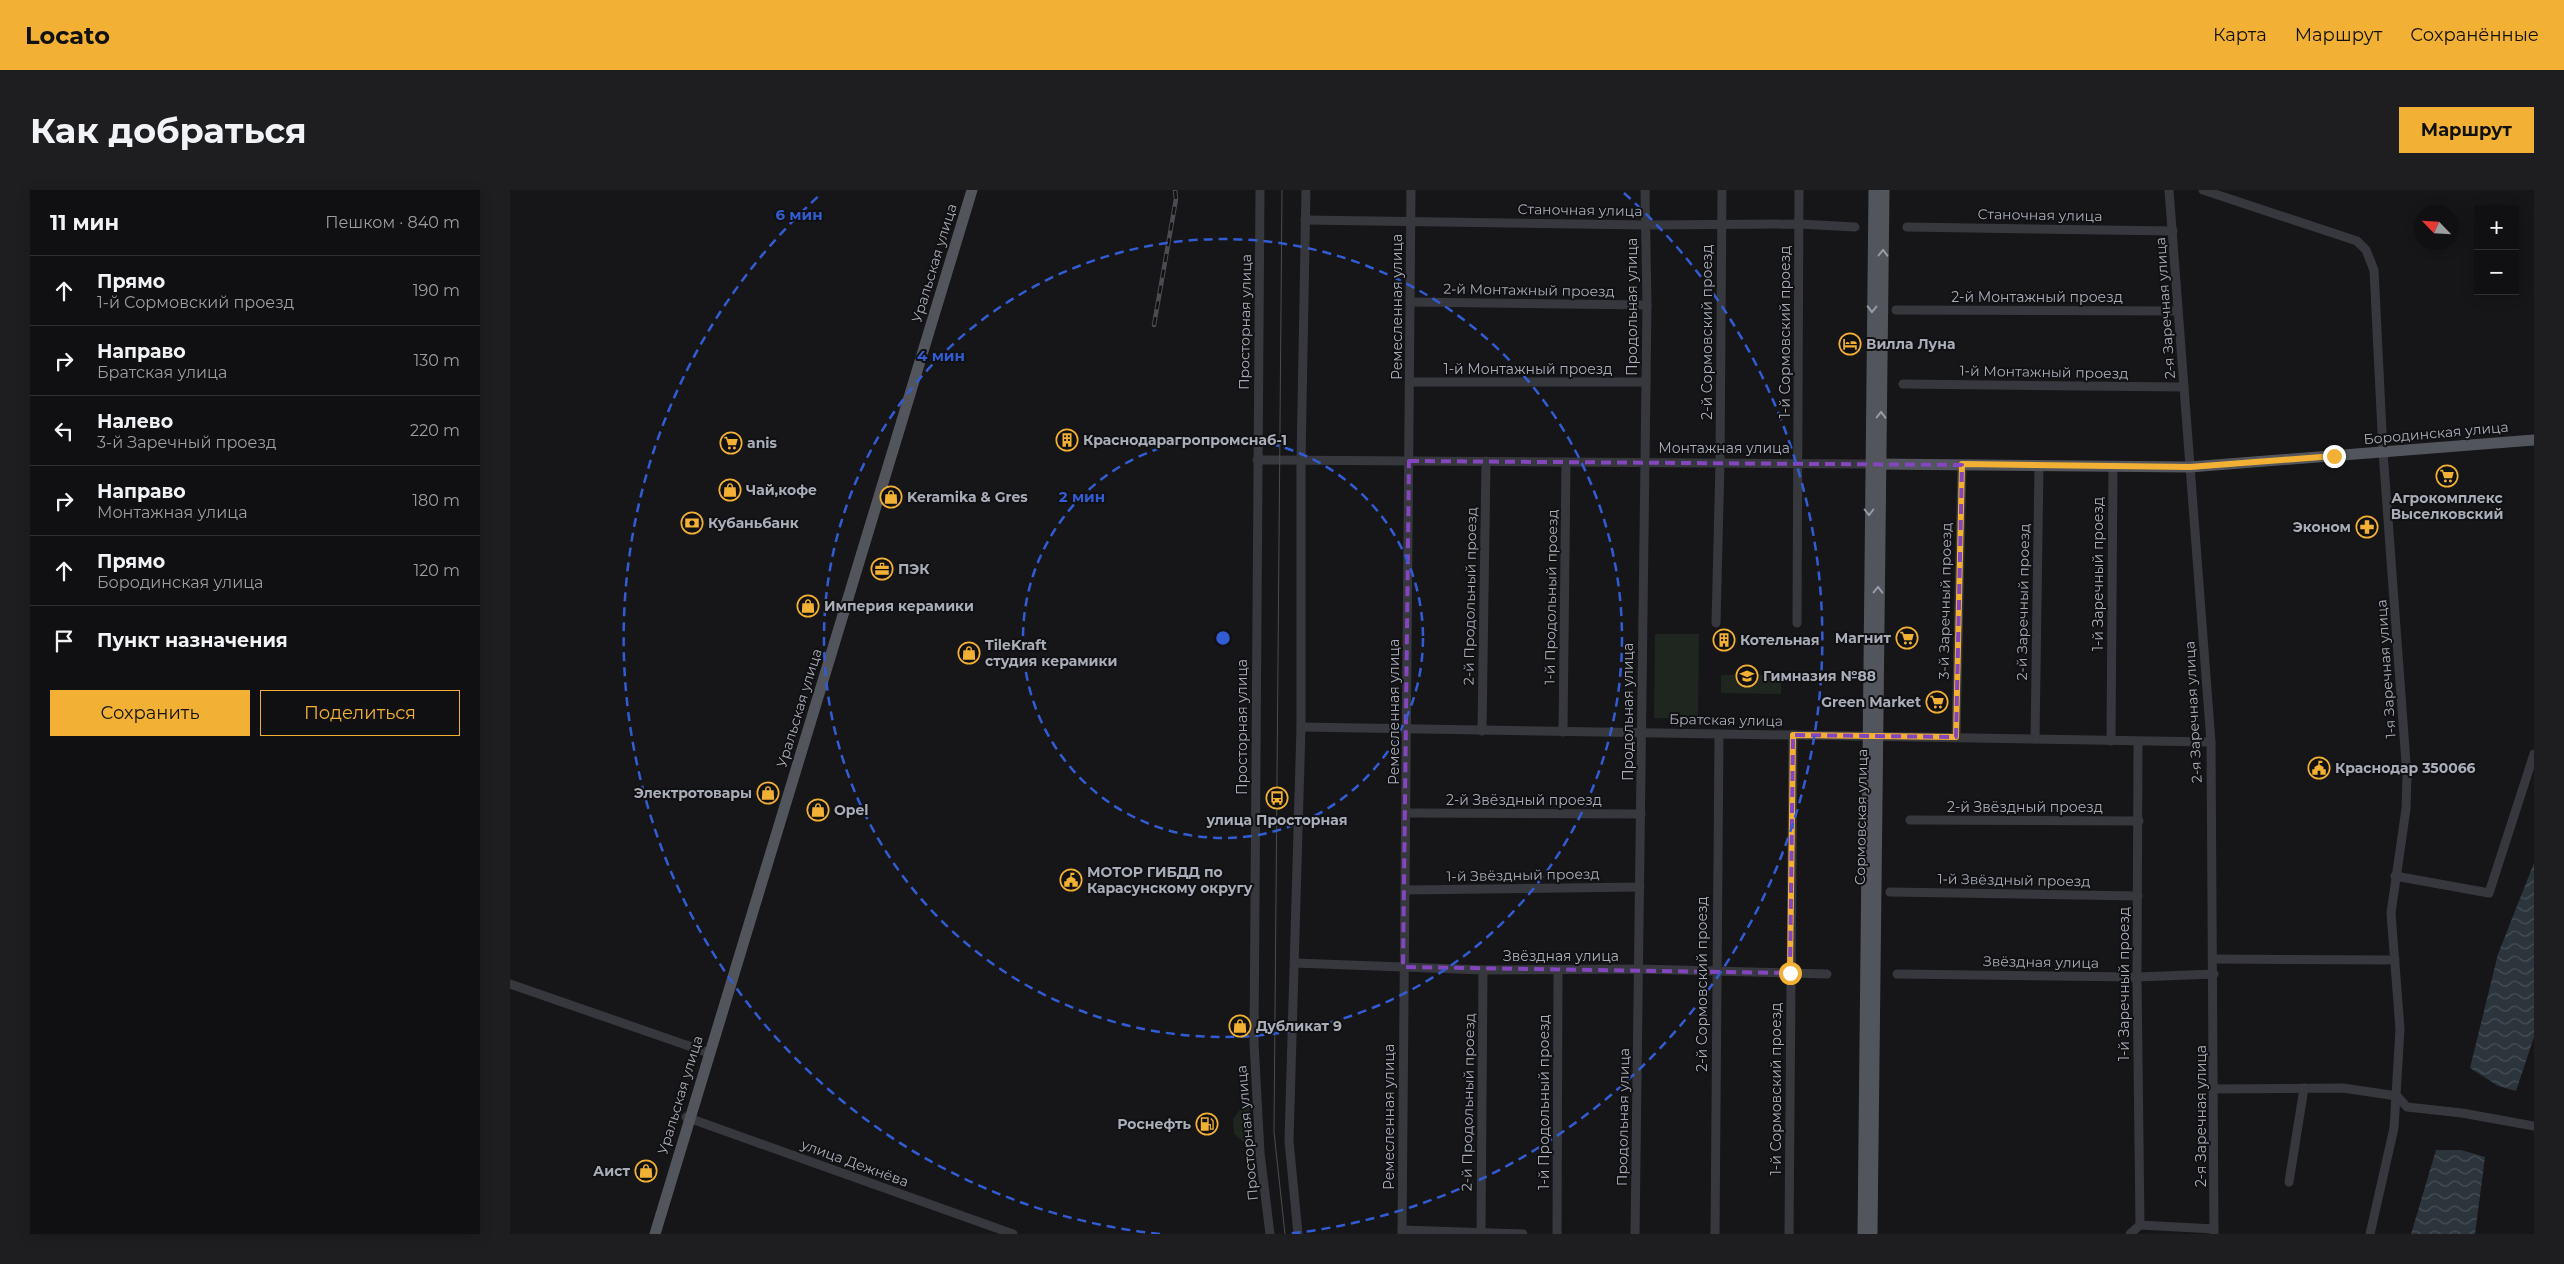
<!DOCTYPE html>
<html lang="ru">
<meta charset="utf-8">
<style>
:root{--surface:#101012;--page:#1e1e20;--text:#f1f3f6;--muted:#9c9d9f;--line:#303032;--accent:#f2b134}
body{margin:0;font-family:Montserrat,sans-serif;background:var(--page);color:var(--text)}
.controls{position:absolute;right:15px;top:15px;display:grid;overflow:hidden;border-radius:0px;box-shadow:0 2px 12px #0003}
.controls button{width:45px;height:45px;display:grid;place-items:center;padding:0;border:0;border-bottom:1px solid var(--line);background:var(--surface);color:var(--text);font:25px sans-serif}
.compass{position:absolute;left:1904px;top:15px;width:45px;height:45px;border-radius:50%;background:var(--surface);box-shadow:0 2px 12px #0003;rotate:295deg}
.stop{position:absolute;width:15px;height:15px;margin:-11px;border:4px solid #f2b134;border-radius:50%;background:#fff}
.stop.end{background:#f2b134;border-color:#fff;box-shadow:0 1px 5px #0008}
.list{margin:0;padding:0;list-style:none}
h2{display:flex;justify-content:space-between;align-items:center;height:65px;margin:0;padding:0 20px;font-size:21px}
h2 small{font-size:16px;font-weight:400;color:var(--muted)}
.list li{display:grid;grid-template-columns:32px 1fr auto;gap:15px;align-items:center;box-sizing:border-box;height:70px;padding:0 20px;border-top:1px solid var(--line)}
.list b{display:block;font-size:19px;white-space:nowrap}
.list p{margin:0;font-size:16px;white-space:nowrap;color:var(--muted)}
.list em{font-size:16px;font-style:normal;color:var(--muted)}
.actions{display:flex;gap:10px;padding:15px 20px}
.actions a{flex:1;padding:11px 0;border:1px solid var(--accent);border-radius:0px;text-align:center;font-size:18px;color:var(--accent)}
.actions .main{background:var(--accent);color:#111}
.icon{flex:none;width:28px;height:28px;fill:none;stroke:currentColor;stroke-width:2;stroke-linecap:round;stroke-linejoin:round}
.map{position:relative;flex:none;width:2024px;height:1044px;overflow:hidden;border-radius:0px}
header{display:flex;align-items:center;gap:30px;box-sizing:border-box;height:70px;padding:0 25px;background:var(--accent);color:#111}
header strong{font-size:24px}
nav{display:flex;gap:28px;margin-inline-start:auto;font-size:18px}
.intro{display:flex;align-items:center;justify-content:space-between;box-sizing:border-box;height:120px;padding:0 30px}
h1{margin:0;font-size:35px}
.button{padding:12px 22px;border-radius:0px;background:var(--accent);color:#111;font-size:18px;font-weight:700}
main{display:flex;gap:30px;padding:0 30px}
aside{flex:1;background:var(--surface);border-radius:0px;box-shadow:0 2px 12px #0003}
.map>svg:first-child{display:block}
</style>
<header>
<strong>Locato</strong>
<nav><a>Карта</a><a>Маршрут</a><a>Сохранённые</a></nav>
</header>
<div class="intro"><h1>Как добраться</h1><a class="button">Маршрут</a></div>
<main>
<aside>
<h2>11 мин<small>Пешком · 840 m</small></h2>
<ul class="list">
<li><svg class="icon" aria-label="ahead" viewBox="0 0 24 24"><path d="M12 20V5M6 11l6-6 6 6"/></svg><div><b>Прямо</b><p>1-й Сормовский проезд</p></div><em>190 m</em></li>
<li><svg class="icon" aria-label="right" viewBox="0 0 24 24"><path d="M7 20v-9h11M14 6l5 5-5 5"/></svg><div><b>Направо</b><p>Братская улица</p></div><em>130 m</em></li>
<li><svg class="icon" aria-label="left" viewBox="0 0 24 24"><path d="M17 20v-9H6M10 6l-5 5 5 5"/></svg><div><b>Налево</b><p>3-й Заречный проезд</p></div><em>220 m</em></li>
<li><svg class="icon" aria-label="right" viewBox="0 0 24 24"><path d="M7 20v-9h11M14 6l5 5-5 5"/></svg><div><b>Направо</b><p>Монтажная улица</p></div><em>180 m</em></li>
<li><svg class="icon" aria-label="ahead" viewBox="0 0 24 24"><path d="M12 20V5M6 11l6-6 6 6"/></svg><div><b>Прямо</b><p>Бородинская улица</p></div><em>120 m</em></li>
<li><svg class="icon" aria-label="arrive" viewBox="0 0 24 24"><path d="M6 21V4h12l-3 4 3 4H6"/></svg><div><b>Пункт назначения</b></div></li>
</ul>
<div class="actions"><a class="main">Сохранить</a><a>Поделиться</a></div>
</aside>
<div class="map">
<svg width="2024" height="1044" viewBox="0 0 2024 1044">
<defs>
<pattern id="water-waves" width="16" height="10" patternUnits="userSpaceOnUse" patternTransform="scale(1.25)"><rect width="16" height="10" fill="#2c353c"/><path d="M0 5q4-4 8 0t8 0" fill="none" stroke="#485056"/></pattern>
</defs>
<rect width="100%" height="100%" fill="#161618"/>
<g fill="#1e261f">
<path d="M1145 444H1189L1188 529 1144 528Z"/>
<path d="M1211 485H1271V504L1211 503Z"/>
<path d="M739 908 742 959 724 944 723 929Z"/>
</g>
<g fill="url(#water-waves)">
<path d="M2024 673V847L2006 901 1988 896 1960 878 1988 764Z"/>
<path d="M1926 960H1951L1975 967 1965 1044H1901Z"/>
</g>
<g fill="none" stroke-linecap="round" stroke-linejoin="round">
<g stroke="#37383d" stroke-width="9">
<path d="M750 0 744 853 750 963 760 1044"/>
<path d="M1659 0 1701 552 1704 1044"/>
<path d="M1693 0 1847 51 1856 60 1864 80 1873 262 1897 586 1896 619 1881 723 1890 839 1884 938 1860 1044"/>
<path d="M795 30 1136 35 1289 34 1345 37"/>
<path d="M1397 37 1663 41"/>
<path d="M901 112 1137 115"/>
<path d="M1386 120 1668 121"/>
<path d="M900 192H1136"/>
<path d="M1393 194 1674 197"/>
<path d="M747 270 1360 274"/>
<path d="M1206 433 1210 272 1212 0"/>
<path d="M1287 433 1289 0"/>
<path d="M791 537 1701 552"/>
<path d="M972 541 976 271"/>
<path d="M1053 542 1056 272"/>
<path d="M1446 547 1452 275"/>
<path d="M1525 549 1529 275"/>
<path d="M1601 551 1603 276"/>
<path d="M1628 552 1627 787 1630 1035"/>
<path d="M897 623 1131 624"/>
<path d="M1400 630 1629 631"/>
<path d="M1885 686 1979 703 2024 564"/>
<path d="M896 700 1130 697"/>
<path d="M1380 702 1628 706"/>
<path d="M1703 769 1885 770"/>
<path d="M785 773 973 780 1129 779 1317 784"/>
<path d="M1387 784 1627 787 1704 784"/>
<path d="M0 794 199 863"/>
<path d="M1704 899 1833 898 1887 906 1897 917 1952 923 2024 936"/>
<path d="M176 927 503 1044"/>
<path d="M1779 992 1794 898"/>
<path d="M892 1040 1013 1044"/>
<path d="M788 1044 779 951 791 537V270L796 0"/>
<path d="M892 1044 901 0"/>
<path d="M971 1044 973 780"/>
<path d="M1047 1044 1048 780"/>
<path d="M1125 1044 1137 115 1135 0"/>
<path d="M1205 1044 1209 544"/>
<path d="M1279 1044 1283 545"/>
<path d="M1620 1044 1630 1035 1704 1039"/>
</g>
<g stroke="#53555c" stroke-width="11">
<path d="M1364 274 1680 277 2024 250"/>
<path d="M145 1044 462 0"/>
<path d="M1353 1044 1364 0"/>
<path d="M1362 1044 1374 0"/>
</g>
<path stroke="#4a4c52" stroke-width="1" d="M772 0 764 942 775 1044"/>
<g stroke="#4a4c52" stroke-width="4.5">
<path id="rail" d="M644 135 666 9 665 0"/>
</g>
<use href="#rail" stroke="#111113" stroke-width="2.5" stroke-dasharray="8" stroke-linecap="butt"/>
</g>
<defs><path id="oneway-chevron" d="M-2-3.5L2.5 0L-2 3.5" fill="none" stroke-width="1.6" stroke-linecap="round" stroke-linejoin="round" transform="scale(1.25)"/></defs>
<g stroke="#979ba6">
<use href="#oneway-chevron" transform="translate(1373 63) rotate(-89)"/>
<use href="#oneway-chevron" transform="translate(1362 119) rotate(91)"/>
<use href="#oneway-chevron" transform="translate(1371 225) rotate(-89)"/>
<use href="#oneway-chevron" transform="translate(1359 322) rotate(90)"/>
<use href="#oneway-chevron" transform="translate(1368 400) rotate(-89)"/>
</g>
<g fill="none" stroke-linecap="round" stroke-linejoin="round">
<path stroke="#f2b134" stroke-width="6" d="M1280 783 1283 545 1446 547 1452 274 1680 277 1824 266"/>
</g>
<path fill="none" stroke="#8446be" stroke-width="4" stroke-dasharray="10 6" stroke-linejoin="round" d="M899 271 1452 275 1446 547 1283 545 1280 783 893 777Z"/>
<g fill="none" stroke="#325cd3" stroke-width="2.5" stroke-dasharray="9 6">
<circle cx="713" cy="448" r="200"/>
<circle cx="713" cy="448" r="399"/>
<path d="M650 1044A599 599 0 0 1 312 3M1114 3A599 599 0 0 1 776 1044"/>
</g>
<defs>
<g id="hotel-ring" transform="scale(1.125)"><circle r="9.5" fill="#111113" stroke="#f2b134" stroke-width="1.5"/><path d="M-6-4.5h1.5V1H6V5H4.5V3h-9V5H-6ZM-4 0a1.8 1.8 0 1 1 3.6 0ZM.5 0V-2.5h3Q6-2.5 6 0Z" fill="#f2b134"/></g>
<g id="building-ring" transform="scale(1.125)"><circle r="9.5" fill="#111113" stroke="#f2b134" stroke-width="1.5"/><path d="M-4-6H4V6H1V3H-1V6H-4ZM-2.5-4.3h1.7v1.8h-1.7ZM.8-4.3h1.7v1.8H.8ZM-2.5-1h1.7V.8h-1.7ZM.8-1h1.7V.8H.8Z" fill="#f2b134"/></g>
<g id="supermarket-ring" transform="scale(1.125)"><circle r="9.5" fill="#111113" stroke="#f2b134" stroke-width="1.5"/><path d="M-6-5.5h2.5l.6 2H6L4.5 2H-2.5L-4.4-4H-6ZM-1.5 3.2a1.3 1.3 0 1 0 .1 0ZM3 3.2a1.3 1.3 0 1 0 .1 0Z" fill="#f2b134"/></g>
<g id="shop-ring" transform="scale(1.125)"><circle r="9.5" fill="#111113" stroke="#f2b134" stroke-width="1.5"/><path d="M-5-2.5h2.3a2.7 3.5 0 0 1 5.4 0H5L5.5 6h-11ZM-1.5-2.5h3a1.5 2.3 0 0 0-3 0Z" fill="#f2b134"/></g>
<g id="bank-ring" transform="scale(1.125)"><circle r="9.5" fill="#111113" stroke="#f2b134" stroke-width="1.5"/><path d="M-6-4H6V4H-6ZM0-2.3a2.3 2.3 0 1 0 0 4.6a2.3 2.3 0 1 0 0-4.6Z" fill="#f2b134"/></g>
<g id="pharmacy-ring" transform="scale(1.125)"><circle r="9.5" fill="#111113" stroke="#f2b134" stroke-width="1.5"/><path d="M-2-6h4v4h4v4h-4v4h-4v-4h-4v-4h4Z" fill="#f2b134"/></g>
<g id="office-ring" transform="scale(1.125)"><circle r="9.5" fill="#111113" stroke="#f2b134" stroke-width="1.5"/><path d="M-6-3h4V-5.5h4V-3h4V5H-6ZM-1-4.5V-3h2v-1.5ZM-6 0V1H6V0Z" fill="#f2b134"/></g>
<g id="school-ring" transform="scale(1.125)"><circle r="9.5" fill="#111113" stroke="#f2b134" stroke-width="1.5"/><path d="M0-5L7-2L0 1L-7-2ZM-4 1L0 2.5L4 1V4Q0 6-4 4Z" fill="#f2b134"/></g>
<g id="civic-ring" transform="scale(1.125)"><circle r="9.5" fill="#111113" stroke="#f2b134" stroke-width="1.5"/><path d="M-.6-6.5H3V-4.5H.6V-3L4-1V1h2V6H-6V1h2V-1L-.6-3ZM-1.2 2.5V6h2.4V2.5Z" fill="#f2b134"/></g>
<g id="bus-ring" transform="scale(1.125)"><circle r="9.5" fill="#111113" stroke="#f2b134" stroke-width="1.5"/><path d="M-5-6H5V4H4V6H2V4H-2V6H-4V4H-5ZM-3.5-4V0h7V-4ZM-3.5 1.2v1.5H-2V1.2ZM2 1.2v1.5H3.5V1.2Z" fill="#f2b134"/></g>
<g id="fuel-ring" transform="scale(1.125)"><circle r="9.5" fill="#111113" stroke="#f2b134" stroke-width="1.5"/><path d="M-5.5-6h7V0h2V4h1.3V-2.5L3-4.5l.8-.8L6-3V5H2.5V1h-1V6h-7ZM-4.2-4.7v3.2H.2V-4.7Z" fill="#f2b134"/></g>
</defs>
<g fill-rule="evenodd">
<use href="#hotel-ring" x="1340" y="154"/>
<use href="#building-ring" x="557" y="250"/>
<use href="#supermarket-ring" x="221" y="253"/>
<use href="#supermarket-ring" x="1937" y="286"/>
<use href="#shop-ring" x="220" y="300"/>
<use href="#shop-ring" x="381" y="307"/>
<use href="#bank-ring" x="182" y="333"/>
<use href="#pharmacy-ring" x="1857" y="337"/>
<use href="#office-ring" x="372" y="379"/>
<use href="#shop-ring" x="298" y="416"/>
<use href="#supermarket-ring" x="1397" y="448"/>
<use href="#building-ring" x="1214" y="450"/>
<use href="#shop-ring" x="459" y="463"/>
<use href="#school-ring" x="1237" y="486"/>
<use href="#supermarket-ring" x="1427" y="512"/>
<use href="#civic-ring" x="1809" y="578"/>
<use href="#shop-ring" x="258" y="603"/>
<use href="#bus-ring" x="767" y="608"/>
<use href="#shop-ring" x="308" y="620"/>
<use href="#civic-ring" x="561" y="690"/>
<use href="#shop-ring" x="730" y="836"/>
<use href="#fuel-ring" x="697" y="934"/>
<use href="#shop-ring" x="136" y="981"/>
</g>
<g text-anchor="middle" stroke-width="4" stroke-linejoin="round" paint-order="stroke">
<g font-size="14" fill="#a8adb8" stroke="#111113">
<text transform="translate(1070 20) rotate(1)" y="5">Станочная улица</text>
<text transform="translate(1530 25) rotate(1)" y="5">Станочная улица</text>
<text transform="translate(424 73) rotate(-73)" y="5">Уральская улица</text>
<text transform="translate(1019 100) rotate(1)" y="5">2-й Монтажный проезд</text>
<text x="1527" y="112">2-й Монтажный проезд</text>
<text transform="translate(887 117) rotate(-90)" y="5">Ремесленная улица</text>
<text transform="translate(1122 117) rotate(-90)" y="5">Продольная улица</text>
<text transform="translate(1655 118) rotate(-94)" y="5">2-я Заречная улица</text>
<text transform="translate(735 132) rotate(-89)" y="5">Просторная улица</text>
<text transform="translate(1197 142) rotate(-90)" y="5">2-й Сормовский проезд</text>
<text transform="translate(1275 142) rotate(-90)" y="5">1-й Сормовский проезд</text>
<text x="1018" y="184">1-й Монтажный проезд</text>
<text transform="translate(1534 182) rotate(1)" y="5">1-й Монтажный проезд</text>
<text transform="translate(1926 243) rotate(-5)" y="5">Бородинская улица</text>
<text x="1214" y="263">Монтажная улица</text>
<text transform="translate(1588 384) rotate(-90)" y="5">1-й Заречный проезд</text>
<text transform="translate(960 406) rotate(-89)" y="5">2-й Продольный проезд</text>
<text transform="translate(1041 407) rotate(-89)" y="5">1-й Продольный проезд</text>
<text transform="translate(1435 411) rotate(-89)" y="5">3-й Заречный проезд</text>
<text transform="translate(1513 412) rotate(-89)" y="5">2-й Заречный проезд</text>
<text transform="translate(1876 479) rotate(-94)" y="5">1-я Заречная улица</text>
<text transform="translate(289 518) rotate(-73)" y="5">Уральская улица</text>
<text transform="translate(884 522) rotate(-90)" y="5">Ремесленная улица</text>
<text transform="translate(1118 522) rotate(-90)" y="5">Продольная улица</text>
<text transform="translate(1683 522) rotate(-93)" y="5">2-я Заречная улица</text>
<text transform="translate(1216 530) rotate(1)" y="5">Братская улица</text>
<text transform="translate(732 537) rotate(-90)" y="5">Просторная улица</text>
<text x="1014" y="615">2-й Звёздный проезд</text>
<text x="1515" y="622">2-й Звёздный проезд</text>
<text transform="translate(1351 627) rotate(-89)" y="5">Сормовская улица</text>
<text transform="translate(1013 685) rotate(-1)" y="5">1-й Звёздный проезд</text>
<text transform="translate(1504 690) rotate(1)" y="5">1-й Звёздный проезд</text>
<text x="1051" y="771">Звёздная улица</text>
<text transform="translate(1531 772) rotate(1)" y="5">Звёздная улица</text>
<text transform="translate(1192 794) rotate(-90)" y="5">2-й Сормовский проезд</text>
<text transform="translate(1614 794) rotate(-90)" y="5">1-й Заречный проезд</text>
<text transform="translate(1266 899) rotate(-90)" y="5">1-й Сормовский проезд</text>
<text transform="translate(170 905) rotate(-73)" y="5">Уральская улица</text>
<text transform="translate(958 912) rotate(-89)" y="5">2-й Продольный проезд</text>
<text transform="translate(1034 912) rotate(-90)" y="5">1-й Продольный проезд</text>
<text transform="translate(1691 926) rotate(-90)" y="5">2-я Заречная улица</text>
<text transform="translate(879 927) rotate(-90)" y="5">Ремесленная улица</text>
<text transform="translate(1113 927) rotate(-89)" y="5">Продольная улица</text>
<text transform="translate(737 943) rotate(-95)" y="5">Просторная улица</text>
<text transform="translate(345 973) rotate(20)" y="5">улица Дежнёва</text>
</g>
<g font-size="14" font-weight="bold" fill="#a8adb8" stroke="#111113" text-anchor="start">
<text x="1356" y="159">Вилла Луна</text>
<text x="573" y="255">Краснодарагропромснаб-1</text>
<text x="237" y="258">anis</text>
<text x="236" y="305">Чай,кофе</text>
<text x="397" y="312">Keramika &amp; Gres</text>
<text x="1937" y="313" text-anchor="middle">Агрокомплекс<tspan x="1937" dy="16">Выселковский</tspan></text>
<text x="198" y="338">Кубаньбанк</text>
<text x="1841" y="342" text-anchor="end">Эконом</text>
<text x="388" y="384">ПЭК</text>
<text x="314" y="421">Империя керамики</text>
<text x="1381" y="453" text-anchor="end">Магнит</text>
<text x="1230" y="455">Котельная</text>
<text x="475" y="460">TileKraft<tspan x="475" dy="16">студия керамики</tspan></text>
<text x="1253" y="491">Гимназия №88</text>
<text x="1411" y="517" text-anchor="end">Green Market</text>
<text x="1825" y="583">Краснодар 350066</text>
<text x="242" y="608" text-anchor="end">Электротовары</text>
<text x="324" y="625">Opel</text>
<text x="767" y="635" text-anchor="middle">улица Просторная</text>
<text x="577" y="687">МОТОР ГИБДД по<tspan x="577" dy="16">Карасунскому округу</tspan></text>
<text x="746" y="841">Дубликат 9</text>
<text x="681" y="939" text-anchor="end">Роснефть</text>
<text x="120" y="986" text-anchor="end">Аист</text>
</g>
</g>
<circle cx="713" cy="448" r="8" fill="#325cd3" stroke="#111113" stroke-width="2.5"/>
<g font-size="15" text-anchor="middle" font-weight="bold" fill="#325cd3" stroke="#111113" stroke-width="4" stroke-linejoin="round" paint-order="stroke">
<text x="289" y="30">6 мин</text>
<text x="431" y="171">4 мин</text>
<text x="572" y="312">2 мин</text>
</g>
</svg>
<div class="controls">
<button>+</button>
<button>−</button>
</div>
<svg class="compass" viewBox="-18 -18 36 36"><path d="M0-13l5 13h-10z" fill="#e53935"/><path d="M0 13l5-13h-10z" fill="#9c9d9f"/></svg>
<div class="stop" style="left:1280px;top:783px"></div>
<div class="stop end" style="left:1824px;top:266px"></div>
</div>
</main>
